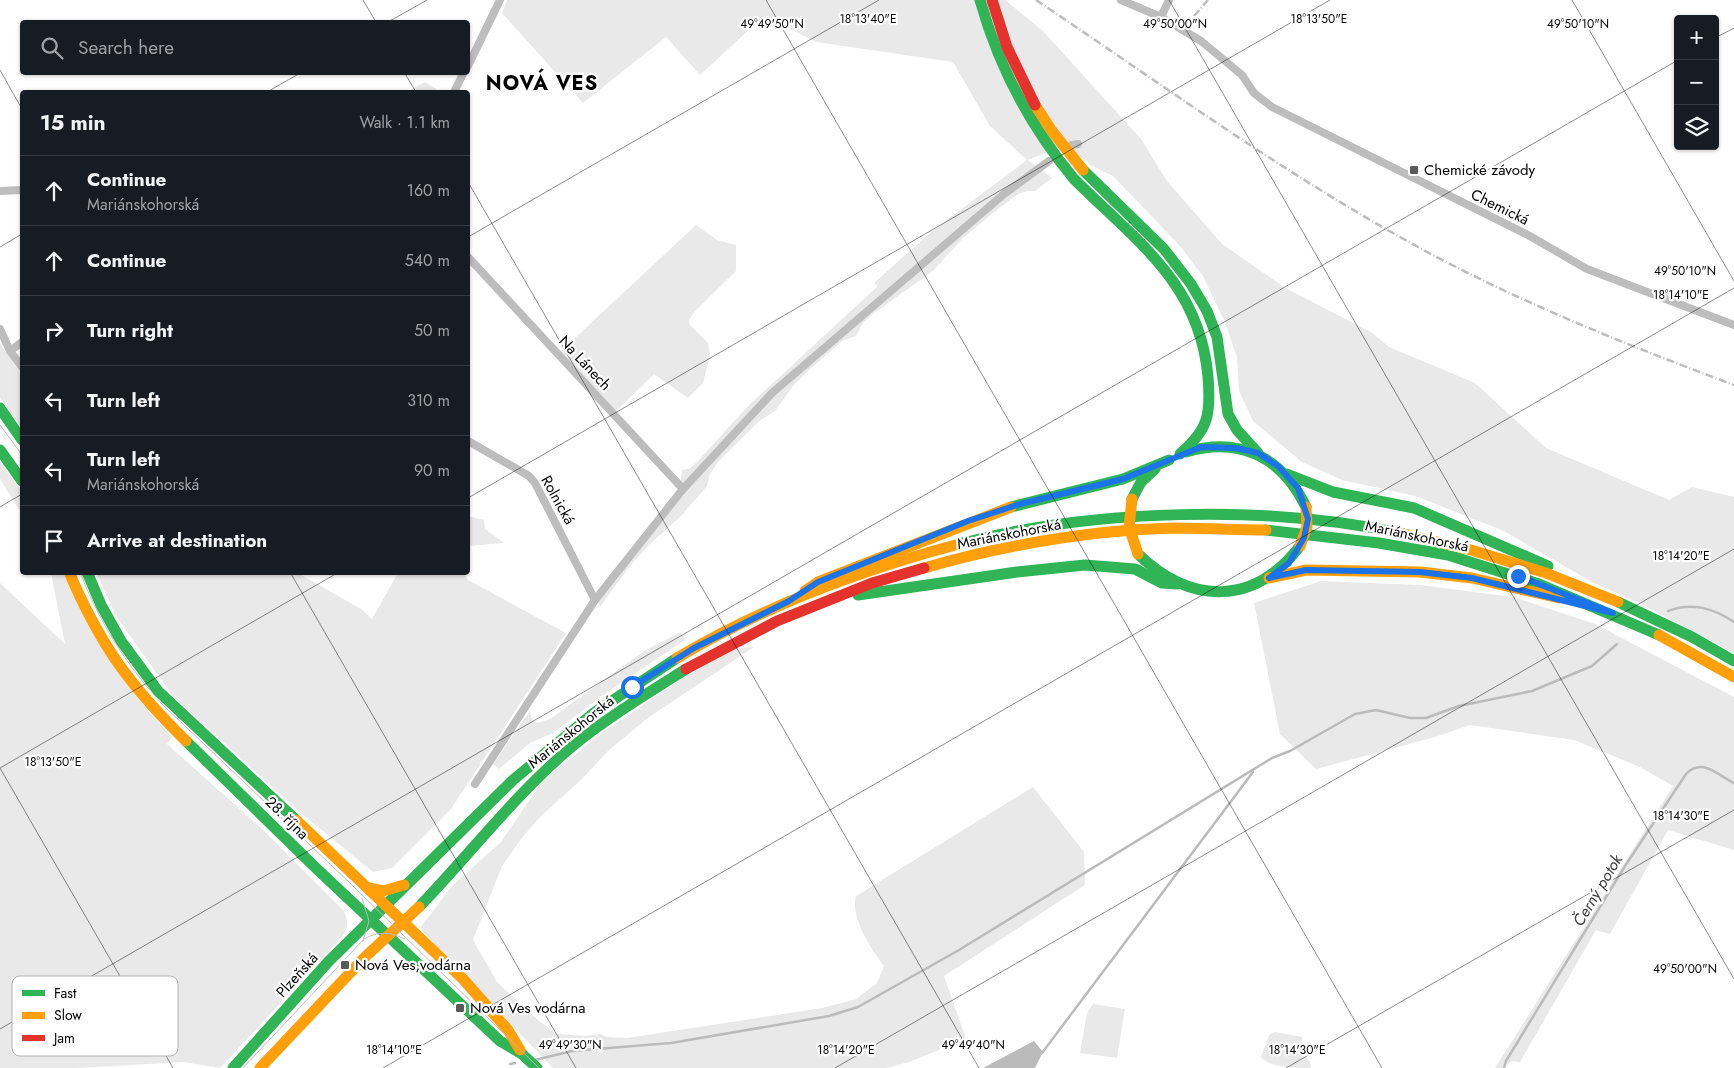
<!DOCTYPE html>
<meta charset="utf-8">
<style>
:root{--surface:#171b24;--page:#20242c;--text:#f1f3f6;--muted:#9ea1a6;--line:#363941}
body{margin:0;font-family:Jost,sans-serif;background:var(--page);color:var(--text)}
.controls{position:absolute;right:15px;top:15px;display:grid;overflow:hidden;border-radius:5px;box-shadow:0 1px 4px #0004}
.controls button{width:45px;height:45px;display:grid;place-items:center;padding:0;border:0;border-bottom:1px solid var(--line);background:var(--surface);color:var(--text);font:25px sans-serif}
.stop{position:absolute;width:15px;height:15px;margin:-11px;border:4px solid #1a73e8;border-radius:50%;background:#fff}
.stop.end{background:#1a73e8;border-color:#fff;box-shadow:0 1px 5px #0008}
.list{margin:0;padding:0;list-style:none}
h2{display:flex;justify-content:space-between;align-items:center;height:65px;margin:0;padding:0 20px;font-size:21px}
h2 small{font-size:16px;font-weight:400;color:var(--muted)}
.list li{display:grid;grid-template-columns:32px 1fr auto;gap:15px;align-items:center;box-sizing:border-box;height:70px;padding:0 20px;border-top:1px solid var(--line)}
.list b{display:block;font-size:19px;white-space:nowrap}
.list p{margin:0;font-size:16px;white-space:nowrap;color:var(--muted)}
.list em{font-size:16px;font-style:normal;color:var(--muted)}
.icon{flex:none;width:28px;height:28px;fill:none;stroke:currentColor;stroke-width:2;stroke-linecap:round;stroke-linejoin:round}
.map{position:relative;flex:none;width:1734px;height:1068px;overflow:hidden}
.search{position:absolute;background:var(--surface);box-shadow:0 1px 4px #0004;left:20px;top:20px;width:450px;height:55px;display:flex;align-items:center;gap:12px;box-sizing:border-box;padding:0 18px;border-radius:5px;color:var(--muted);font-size:19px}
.panel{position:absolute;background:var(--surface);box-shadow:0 1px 4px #0004;left:20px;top:90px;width:450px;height:485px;border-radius:5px}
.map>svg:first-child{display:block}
</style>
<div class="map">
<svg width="1734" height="1068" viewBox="0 0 1734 1068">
<rect width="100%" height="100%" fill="#fff"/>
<g fill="#e9e9e9">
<path d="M507 0H1005L1043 31 1141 139 1167 181 1222 244 1287 289 1371 332 1389 347 1475 383 1546 448 1669 500 1692 487 1734 497V653L1639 603 1592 582 1502 530 1415 496 1342 480 1302 462 1253 421 1239 391 1237 358 1225 322 1203 276 1179 245 1113 176 1090 165 1084 159 1057 148 1028 160 1052 178 1035 191H1027L1018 194 999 208 963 238 933 271 874 313 863 323 856 336 842 341 809 370 793 386 775 411 759 421 718 462 710 474 707 486 681 516 651 543 629 567 600 607 598 596 679 493 682 470 689 469 697 462 749 405 878 286 874 283 931 232 1027 160 990 126 953 62 816 42 764 16 700 75 666 37 583 103 502 13Z"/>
<path d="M425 82 441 92H406Z"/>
<path d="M696 225 717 240 736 245V271L695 311 689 320 690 325 708 343 710 355 703 383 688 398 654 374 615 412 560 352Z"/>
<path d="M0 344 22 375V429L0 397Z"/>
<path d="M0 462 22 492V514L0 479Z"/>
<path d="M468 516 484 520 485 529 504 543 468 546Z"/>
<path d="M51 573H63C92 640 122 684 172 737L167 744 260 827 344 911C349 923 348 929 340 939L220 1068 183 1062 76 1068H0V583L65 644Z"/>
<path d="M96 573H298L361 609 372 619 398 573H464L468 580 566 633 451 809 392 868 373 872 296 809 173 696 116 616Z"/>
<path d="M1321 581 1420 585 1513 597 1595 624 1734 697V850L1668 830 1610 934 1596 930 1520 1062 1513 1061 1502 1068H1495L1673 786 1640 767 1574 740 1470 725 1435 737 1316 769 1280 734 1254 603Z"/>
<path d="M681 632 685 640 607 692 553 733 530 743 499 769 493 764 530 711 532 719 537 723 550 719 644 651Z"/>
<path d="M754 647 649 717 608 751 582 779 541 816 521 839 502 866 473 940 497 982 539 1021 557 1034 586 1036 600 1034 607 1037 627 1038 822 1008 856 999 877 983 884 966C871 949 850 917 856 896L1033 787 1084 852 1085 885 944 976 966 1039 909 1062 887 1068H553L424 933 421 927 452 886 501 842 543 780 603 732 683 678 737 648Z"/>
<path d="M1093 1004 1125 1009 1117 1058 1080 1053 1087 1013Z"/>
<path d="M1275 1032 1302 1037V1054L1310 1062 1311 1068C1296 1068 1270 1068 1261 1057L1269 1035Z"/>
</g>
<path fill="#bbb" d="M1034 1041 1043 1052 1035 1068H983Z"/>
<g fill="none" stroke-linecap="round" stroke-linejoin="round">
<g stroke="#bbb" stroke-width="2.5">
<path d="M1668 611C1692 602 1713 608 1734 622"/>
<path d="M1042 1053 1253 772"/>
<path d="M535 1060 572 1051 671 1043 829 1016 858 1007 959 950 1272 758 1290 751 1355 714 1376 710 1410 718H1426L1459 706 1532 691 1592 666 1617 644"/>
<path d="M510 1064 515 1063"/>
<path d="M1504 1068 1506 1061 1625 866 1686 774C1702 757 1717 775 1734 783"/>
</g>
<g stroke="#bdbdbd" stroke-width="8">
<path d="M1121 0 1161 17 1201 41 1242 75 1254 93 1272 107 1528 235 1587 269 1734 325"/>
<path d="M1161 17 1169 0"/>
<path d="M468 66 500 0"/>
<path d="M454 92 464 72"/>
<path d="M1072 145 1078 144"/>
<path d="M0 191 22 190"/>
<path d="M468 257 683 489"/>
<path d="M0 329 10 351 22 367"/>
<path d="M10 351 22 342"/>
<path d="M468 441 529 476 535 483 595 600"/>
<path d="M475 784 595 600 683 489 772 393 1004 194 1049 161"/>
</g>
<g stroke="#30b455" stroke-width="11">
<path d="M1083 170 1164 249 1191 284 1207 311 1217 337 1228 414 1237 430 1258 453"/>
<path d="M1074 179C1136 241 1200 283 1208 377 1211 414 1209 429 1180 454"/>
<path d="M0 408 22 440"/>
<path d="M0 450 22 481"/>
<path d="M1186 452C1240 436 1282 457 1306 507"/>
<path d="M1287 474 1333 492 1414 508 1548 566"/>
<path d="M1132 499 1141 482 1155 469"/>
<path d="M1011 507 1123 479 1169 460"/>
<path d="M1266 530 1379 543 1448 555 1539 584 1659 635"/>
<path d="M959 544C1091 509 1270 504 1404 534"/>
<path d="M1138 554C1191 605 1254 606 1300 546"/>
<path d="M87 572 101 605 121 641 158 691 296 820"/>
<path d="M858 595 1017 572 1085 565 1135 569 1162 583 1177 584"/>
<path d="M1618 602 1692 637 1734 661"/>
<path d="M186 741 318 870 500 1041 522 1054 537 1068"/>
<path d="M419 907C471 853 517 792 575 744 610 716 648 693 686 669"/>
<path d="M233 1068 329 961 513 780 595 712 677 658"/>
</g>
<g stroke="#ff9f0a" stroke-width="11">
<path d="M1404 534 1471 550 1546 573 1618 602"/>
<path d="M924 568C1005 545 1090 530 1175 528 1205 528 1236 530 1266 530"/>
<path d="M69 572C100 645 130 686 186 741"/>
<path d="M1269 578 1306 570 1420 572 1472 578 1559 598"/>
<path d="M805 591 818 582 1011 507"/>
<path d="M1659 635 1734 677"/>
<path d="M677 658C764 606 861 570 959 544"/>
<path d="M296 820 463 979 508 1030 520 1050"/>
<path d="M369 888 383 891 404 885"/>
<path d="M260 1068 365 957 419 907"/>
</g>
<path stroke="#e5322d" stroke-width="11" d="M686 669 777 621 872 583 924 568"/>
<g stroke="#bdbdbd" stroke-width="1">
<path d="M0 425 22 455"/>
<path d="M80 572C99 622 127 666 163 705L352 885 539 1068"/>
<path d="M362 898 369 921 363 941"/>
<path d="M243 1068 364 939C378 931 391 932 405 939"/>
</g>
<g stroke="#bdbdbd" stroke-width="2.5" stroke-dasharray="8 2.5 1 2.5" stroke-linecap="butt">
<path d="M1036 0C1154 79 1269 163 1393 233 1501 295 1617 341 1734 385"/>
<path d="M1194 16 1208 0"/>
</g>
<path stroke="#30b455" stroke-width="11" d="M980 0C999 68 1029 125 1074 179"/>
<g stroke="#ff9f0a" stroke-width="11">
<path d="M1035 105 1052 131 1083 170"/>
<path d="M1132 499 1129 527 1138 554"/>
<path d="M1300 546 1307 527 1306 507"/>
</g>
<path stroke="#e5322d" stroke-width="11" d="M992 0 1007 47 1035 105"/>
</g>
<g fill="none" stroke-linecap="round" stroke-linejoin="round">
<path stroke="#1a73e8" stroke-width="6" d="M632 687 694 648 789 601 818 582 968 521 1020 504 1123 479 1201 447 1236 448 1258 453 1278 466 1298 488 1308 519 1304 538 1289 563 1269 578 1306 570 1420 572 1472 578 1613 613 1518 576"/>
</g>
<path fill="none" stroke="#000" stroke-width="1" stroke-opacity="0.45" d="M363 0 376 22M766 0 1382 1068M1169 0 1734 979M1572 0 1734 281M388 22 427 0M1715 38 1734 28M0 70 22 109M404 72 416 92M267 92 302 72M468 182 979 1068M468 237 879 0M0 247 22 234M468 498 1330 0M0 507 22 494M290 572 576 1068M0 768 339 572M0 768 173 1068M0 1029 1678 60M383 1068 1734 288M835 1068 1734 549M1286 1068 1734 810"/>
<g fill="#595959" stroke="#fff" stroke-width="2">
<rect x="1409" y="165" width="10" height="10" rx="2.5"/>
<rect x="340" y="960" width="10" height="10" rx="2.5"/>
<rect x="455" y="1003" width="10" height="10" rx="2.5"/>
</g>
<g text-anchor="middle" stroke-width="4.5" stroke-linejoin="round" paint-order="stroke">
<g font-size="15" fill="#000" stroke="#fff" text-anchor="start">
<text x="1424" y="175">Chemické závody</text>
<text x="355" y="970">Nová Ves,vodárna</text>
<text x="470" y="1013">Nová Ves vodárna</text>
</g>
<g font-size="15" fill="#000" stroke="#fff">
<text transform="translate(1500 207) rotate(26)" y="5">Chemická</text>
<text transform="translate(585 363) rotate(47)" y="5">Na Lánech</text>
<text transform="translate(558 500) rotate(61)" y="5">Rolnická</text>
<text transform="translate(1009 534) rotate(-11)" y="5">Mariánskohorská</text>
<text transform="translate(1417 536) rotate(12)" y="5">Mariánskohorská</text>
<text transform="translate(571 732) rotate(-39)" y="5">Mariánskohorská</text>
<text transform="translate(287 818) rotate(45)" y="5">28. října</text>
<text transform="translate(297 975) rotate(-48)" y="5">Plzeňská</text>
</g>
<g font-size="16" font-style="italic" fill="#3f3f3f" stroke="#fff">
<text transform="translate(1597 890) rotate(-59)" y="6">Černý potok</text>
</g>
<g font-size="20" font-weight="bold" letter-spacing="1" fill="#000" stroke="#fff">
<text x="542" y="90">NOVÁ VES</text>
</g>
</g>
<rect x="12" y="976" width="166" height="80" rx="8" fill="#fff" stroke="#b2b2b2" stroke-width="1"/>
<rect x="22" y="990" width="23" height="6" fill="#30b455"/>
<rect x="22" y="1012" width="23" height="7" fill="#ff9f0a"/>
<rect x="22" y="1035" width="23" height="6" fill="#e5322d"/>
<g font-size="14" fill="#000">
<text x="54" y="998">Fast</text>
<text x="54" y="1020">Slow</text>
<text x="54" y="1043">Jam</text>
</g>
<g font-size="12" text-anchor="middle" fill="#000" stroke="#fff" stroke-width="4.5" stroke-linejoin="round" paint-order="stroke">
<text x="868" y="23">18°13'40"E</text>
<text x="1319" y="23">18°13'50"E</text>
<text x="772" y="28">49°49'50"N</text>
<text x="1578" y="28">49°50'10"N</text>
<text x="1175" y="28">49°50'00"N</text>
<text x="1685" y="275">49°50'10"N</text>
<text x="1681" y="299">18°14'10"E</text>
<text x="1681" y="560">18°14'20"E</text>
<text x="53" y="766">18°13'50"E</text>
<text x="1681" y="820">18°14'30"E</text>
<text x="1685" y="973">49°50'00"N</text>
<text x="570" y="1049">49°49'30"N</text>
<text x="973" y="1049">49°49'40"N</text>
<text x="394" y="1054">18°14'10"E</text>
<text x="846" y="1054">18°14'20"E</text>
<text x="1297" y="1054">18°14'30"E</text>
</g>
</svg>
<div class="controls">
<button>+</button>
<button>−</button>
<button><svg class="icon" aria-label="layers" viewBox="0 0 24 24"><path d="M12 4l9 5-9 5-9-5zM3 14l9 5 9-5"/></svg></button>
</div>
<div class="stop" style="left:632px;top:687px"></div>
<div class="stop end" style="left:1518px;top:576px"></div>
<div class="search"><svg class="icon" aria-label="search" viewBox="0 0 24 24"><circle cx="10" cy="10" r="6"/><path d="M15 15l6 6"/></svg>Search here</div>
<section class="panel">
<h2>15 min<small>Walk · 1.1 km</small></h2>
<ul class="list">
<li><svg class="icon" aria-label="ahead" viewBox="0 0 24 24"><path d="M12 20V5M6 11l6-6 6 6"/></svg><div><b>Continue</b><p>Mariánskohorská</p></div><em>160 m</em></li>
<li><svg class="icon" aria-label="ahead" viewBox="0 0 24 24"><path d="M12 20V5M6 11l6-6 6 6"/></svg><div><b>Continue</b></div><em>540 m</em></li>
<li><svg class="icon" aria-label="right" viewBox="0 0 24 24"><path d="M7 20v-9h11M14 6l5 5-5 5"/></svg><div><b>Turn right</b></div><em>50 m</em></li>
<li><svg class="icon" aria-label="left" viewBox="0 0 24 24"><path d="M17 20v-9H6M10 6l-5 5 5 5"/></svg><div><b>Turn left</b></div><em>310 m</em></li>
<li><svg class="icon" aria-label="left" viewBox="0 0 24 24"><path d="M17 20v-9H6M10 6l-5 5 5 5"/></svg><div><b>Turn left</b><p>Mariánskohorská</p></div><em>90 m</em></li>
<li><svg class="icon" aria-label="arrive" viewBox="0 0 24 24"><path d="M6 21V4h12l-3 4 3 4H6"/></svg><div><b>Arrive at destination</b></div></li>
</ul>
</section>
</div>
